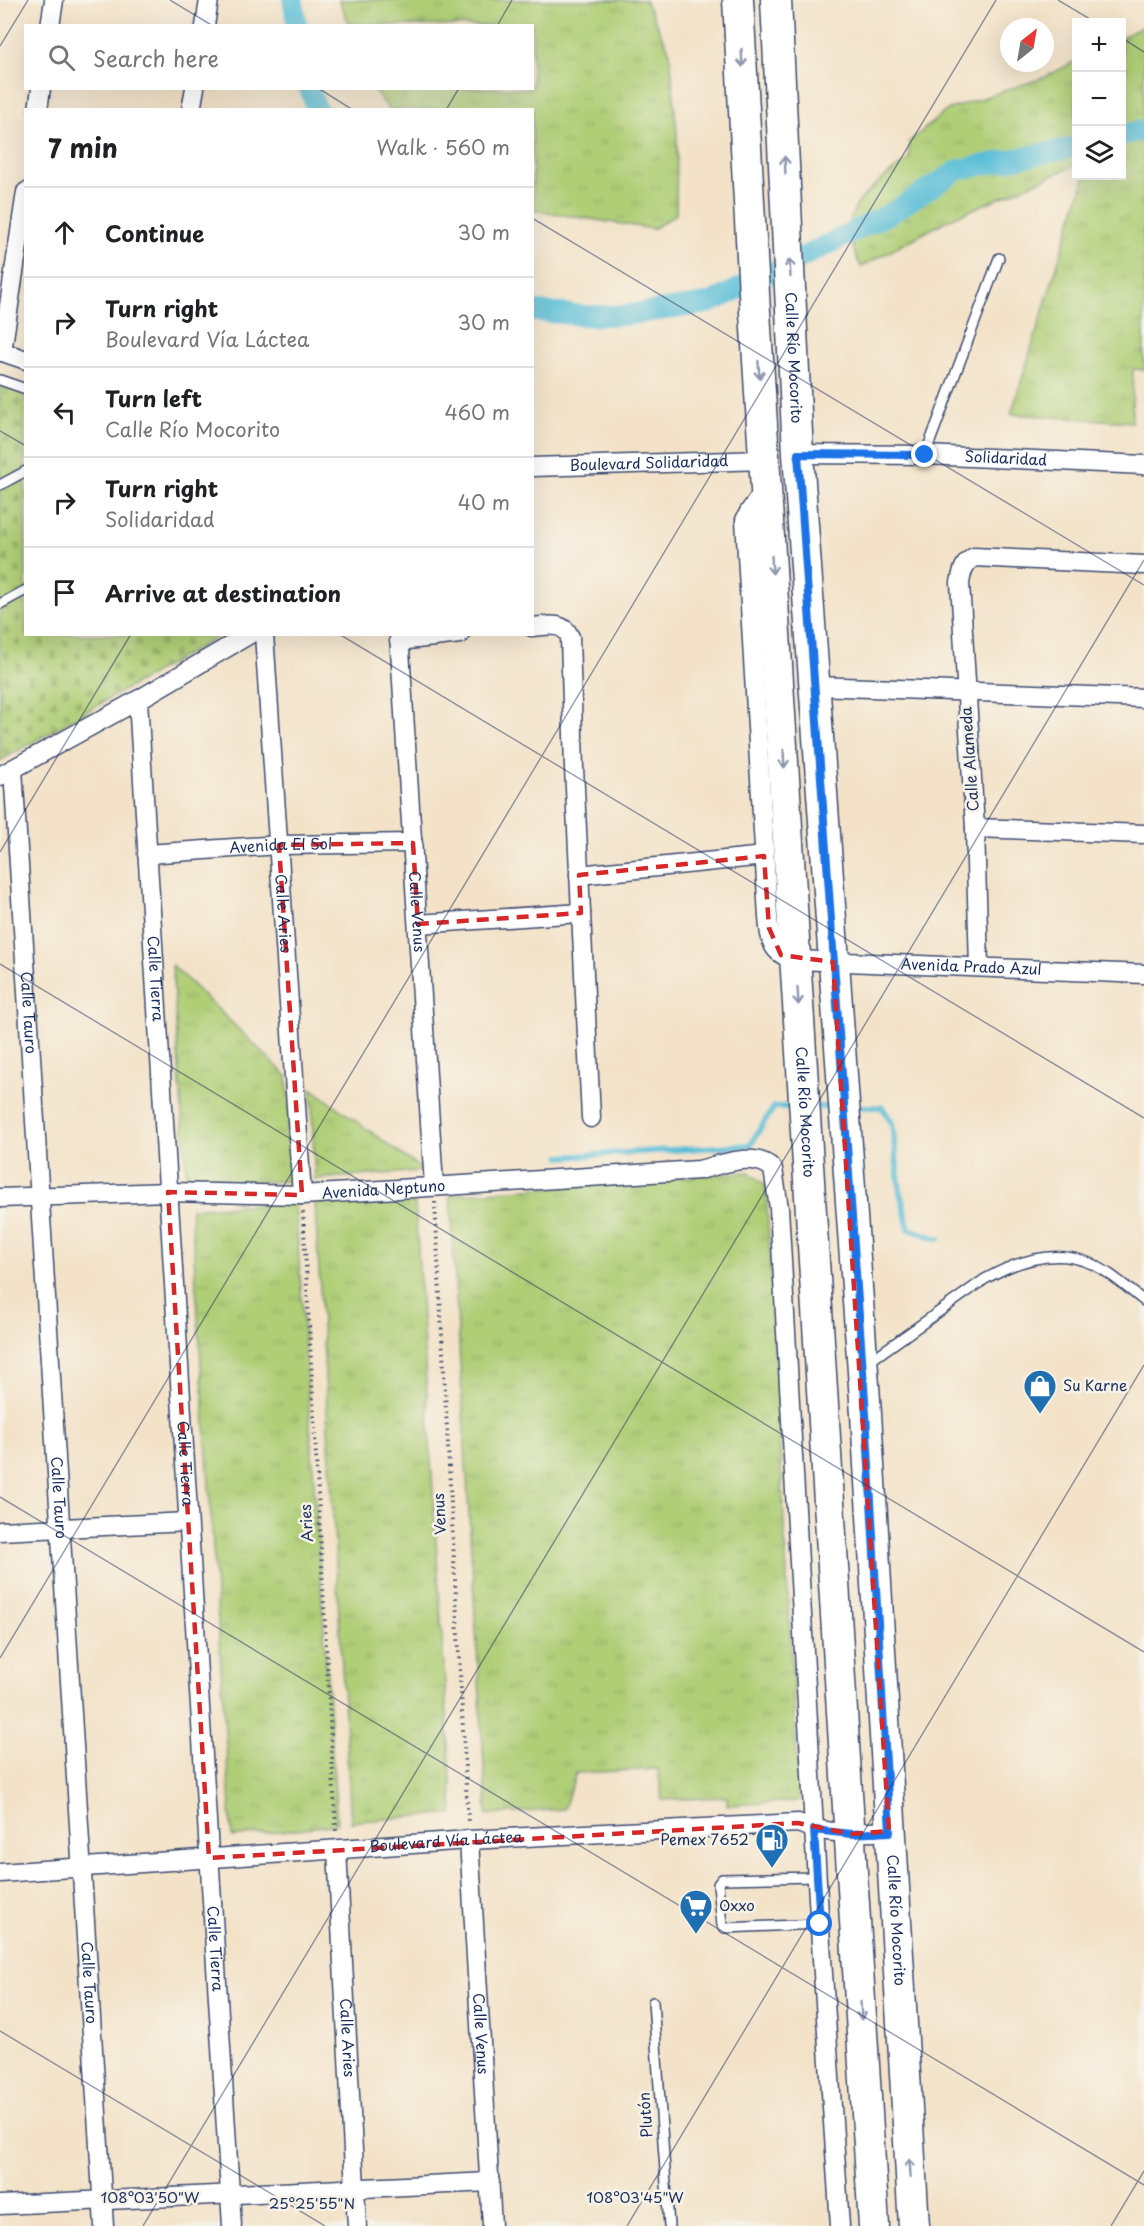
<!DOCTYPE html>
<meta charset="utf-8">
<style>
:root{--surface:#fff;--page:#f6f6f6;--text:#202124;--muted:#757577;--line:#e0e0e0}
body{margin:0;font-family:"Playpen Sans",sans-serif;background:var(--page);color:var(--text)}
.controls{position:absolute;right:18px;top:18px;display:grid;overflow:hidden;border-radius:0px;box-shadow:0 6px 24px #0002}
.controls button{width:54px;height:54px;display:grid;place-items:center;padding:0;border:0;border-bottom:2px solid var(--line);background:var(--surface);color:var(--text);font:30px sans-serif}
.compass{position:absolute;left:1000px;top:18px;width:54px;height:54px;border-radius:50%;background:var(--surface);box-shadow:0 6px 24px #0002;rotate:31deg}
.stop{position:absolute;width:18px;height:18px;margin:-14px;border:4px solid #1a73e8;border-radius:50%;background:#fff}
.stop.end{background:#1a73e8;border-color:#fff;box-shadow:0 2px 6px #0008}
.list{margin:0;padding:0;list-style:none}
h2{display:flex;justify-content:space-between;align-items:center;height:78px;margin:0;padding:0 24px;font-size:26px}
h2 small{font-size:20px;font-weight:400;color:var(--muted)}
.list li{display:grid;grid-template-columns:39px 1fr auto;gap:18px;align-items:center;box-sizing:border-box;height:90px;padding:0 24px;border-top:2px solid var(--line)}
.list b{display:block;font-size:22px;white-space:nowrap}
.list p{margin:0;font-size:20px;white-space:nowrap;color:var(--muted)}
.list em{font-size:20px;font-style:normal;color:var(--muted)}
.icon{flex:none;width:33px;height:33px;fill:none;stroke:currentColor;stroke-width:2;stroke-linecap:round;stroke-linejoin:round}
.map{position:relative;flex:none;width:1144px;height:2226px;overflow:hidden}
.search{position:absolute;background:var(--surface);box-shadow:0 6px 24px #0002;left:24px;top:24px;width:510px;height:66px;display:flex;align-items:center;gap:15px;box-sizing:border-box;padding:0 21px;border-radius:0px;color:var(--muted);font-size:22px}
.panel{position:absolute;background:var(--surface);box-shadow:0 6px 24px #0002;left:24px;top:108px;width:510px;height:528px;border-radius:0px}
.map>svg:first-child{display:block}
</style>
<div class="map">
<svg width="1144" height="2226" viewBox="0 0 1144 2226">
<defs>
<pattern id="grass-tufts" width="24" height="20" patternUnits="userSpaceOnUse" patternTransform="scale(1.5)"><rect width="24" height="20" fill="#afce76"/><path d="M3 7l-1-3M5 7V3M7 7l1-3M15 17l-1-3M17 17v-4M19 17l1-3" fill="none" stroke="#96b168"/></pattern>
<pattern id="cemetery-stones" width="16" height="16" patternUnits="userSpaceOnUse" patternTransform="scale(1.5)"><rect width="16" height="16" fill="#afce76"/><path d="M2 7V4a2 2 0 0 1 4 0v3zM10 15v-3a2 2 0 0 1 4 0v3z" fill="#96b168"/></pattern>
</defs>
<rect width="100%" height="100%" fill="#f7f3e8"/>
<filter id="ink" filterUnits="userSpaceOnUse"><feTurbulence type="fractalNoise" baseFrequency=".0167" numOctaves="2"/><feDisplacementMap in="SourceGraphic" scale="12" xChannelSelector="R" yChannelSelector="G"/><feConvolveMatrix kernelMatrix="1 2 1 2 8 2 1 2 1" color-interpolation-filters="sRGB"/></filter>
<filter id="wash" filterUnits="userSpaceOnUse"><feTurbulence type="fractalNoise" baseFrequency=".008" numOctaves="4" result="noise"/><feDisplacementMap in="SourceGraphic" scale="24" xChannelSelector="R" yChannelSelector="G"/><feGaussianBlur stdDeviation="1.35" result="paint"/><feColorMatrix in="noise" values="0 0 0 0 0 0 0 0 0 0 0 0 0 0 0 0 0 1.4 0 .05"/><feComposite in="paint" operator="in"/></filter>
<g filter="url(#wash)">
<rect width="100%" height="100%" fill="#f3e2c8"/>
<g fill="url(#grass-tufts)" stroke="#657e6a" stroke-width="1.5">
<path d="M339 0H645L670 52 677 134 676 214 653 229 533 210 532 110 389 109 373 89 532 88V26L350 25Z"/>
<path d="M1144 26V370L1133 369 1132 422 1011 414 1085 176H1122V37Z"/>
<path d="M1076 61V165L950 219 861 267C855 256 847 232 851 218 858 194 890 173 909 159V142L947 110 1045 77Z"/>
<path d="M172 965 287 1076 295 1181 187 1184Z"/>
<path d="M311 1088 424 1171 315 1179Z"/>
<path d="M749 1172 766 1186 799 1801 727 1805V1797L662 1800 658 1769 576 1773 564 1809 487 1815 450 1195Z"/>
<path d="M295 1201 337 1824 232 1837 191 1209Z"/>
<path d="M315 1203H415L453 1813 351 1822Z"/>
</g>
<path fill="url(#cemetery-stones)" stroke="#657e6a" stroke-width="1.5" d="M0 377 25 387 26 634 221 635 0 761Z"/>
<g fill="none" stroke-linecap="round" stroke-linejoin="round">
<g stroke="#59bed7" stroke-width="6">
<path d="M813 1107H835"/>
<path d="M852 1107H882L892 1123 900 1191 909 1229 939 1239"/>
<path d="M561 1157 750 1145 774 1107H796"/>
</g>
<g stroke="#59bed7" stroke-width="21">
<path d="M293 0 297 26"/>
<path d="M309 88 317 110"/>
<path d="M1122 135 1144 130"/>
<path d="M532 311 589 316 627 315 710 303 891 213 958 170 1076 147"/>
</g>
</g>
</g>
<g filter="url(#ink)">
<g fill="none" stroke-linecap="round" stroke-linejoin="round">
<g stroke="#3b4a6e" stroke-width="12">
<g id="lane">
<path d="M0 380 26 389"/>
<path d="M925 455 999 258"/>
<path d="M0 485 26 471"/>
<path d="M0 604 26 590"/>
<path d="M867 1363 985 1279C1015 1262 1052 1248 1087 1262 1108 1270 1126 1287 1144 1301"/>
<path d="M817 1877 722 1879 718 1884 722 1925 725 1928 820 1924"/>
<path d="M653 2002 669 2226"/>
</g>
</g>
<g stroke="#3b4a6e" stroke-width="21">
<g id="street">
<path d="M50 26 54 0"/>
<path d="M205 26 209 0"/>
<path d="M38 110 41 88"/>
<path d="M191 110 195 88"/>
<path d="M0 351 26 360"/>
<path d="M2 352 26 192"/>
<path id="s1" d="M798 454 925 455 1144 465"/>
<path id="s2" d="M532 467 765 460"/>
<path id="s3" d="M766 488 749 512 745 520 768 917C770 940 771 954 796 960L1144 974"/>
<path d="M532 627C547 626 563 621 570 637L574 768 591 1118"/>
<path id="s4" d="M264 634 302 1195"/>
<path id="s5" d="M399 634 434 1186"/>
<path d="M399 641 460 634"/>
<path d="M816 686 1144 698"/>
<path id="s6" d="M138 700 232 2226"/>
<path id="s7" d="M13 769 104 2226"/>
<path d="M0 776 138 700 250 634"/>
<path d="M975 828 1144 834"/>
<path id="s8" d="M147 854 279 845 413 843"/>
<path d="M579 875 764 856"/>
<path d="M418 924 581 913"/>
<path d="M979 967 975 828 960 583C962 571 964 563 974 557L1144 565"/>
<path id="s9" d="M0 1198 168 1192 302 1195 699 1170C721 1165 755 1150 773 1169L779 1208 818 1899 840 2226"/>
<path d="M0 1531 188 1522"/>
<path id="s10" d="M469 1840 492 2226"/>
<path id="s11" d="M337 1850 357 2226"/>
<path id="s12" d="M0 1873 469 1840 798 1823C827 1836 859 1833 889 1831"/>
<path d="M0 2205 490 2182"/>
</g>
</g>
<g stroke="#3b4a6e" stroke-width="33">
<g id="primary">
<path id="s13" d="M738 0 755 312 874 2226"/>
<path id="s14" d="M776 0 798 454 866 1414 914 2226"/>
</g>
</g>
<g stroke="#3b4a6e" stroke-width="4" stroke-dasharray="1.5 4.5" stroke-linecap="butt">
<path d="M435 1202 468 1824"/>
<path d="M303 1212 336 1831"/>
</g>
<use href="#lane" stroke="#fff" stroke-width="9"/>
<use href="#street" stroke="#fff" stroke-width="18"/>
<use href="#primary" stroke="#fff" stroke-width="30"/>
</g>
<defs><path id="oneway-shaft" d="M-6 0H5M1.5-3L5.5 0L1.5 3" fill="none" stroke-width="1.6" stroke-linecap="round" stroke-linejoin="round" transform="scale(1.5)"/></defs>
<g stroke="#8d97ae">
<use href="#oneway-shaft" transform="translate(742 58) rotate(87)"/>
<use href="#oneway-shaft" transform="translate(785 165) rotate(-93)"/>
<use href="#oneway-shaft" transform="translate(790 268) rotate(-93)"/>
<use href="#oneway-shaft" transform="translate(759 370) rotate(86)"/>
<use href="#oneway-shaft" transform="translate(772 565) rotate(87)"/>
<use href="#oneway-shaft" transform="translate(784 759) rotate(87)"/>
<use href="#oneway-shaft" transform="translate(798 996) rotate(87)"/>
<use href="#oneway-shaft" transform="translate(861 2011) rotate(87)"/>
<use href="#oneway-shaft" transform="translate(910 2168) rotate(-94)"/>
</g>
</g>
<g fill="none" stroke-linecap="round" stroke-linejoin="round" filter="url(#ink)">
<path stroke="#1a73e8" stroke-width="8" d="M820 1924 814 1830 851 1834 890 1832 866 1414 798 454 925 455"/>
</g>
<path fill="none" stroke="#d62828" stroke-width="4.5" stroke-dasharray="12 8" stroke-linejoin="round" d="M413 843 418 924 581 913 579 875 764 856 769 928 781 955 833 962 889 1831 851 1834 798 1823 209 1858 168 1192 302 1195 279 845Z"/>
<path fill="none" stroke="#1b2f5e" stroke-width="1.5" stroke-opacity="0.45" d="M170 0 213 26M1058 0 1095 22M497 26 512 0M1122 38 1144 52M0 46 28 0M318 88 353 110M446 110 459 88M532 218 1144 585M0 431 26 446M339 634 1144 1118M0 852 131 634M0 964 1144 1652M0 1497 1144 2185M0 1658 996 0M0 2031 325 2226M143 2226 1144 560M627 2226 1144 1365M1111 2226 1144 2171"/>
<defs>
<g id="shop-pin" transform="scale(1.725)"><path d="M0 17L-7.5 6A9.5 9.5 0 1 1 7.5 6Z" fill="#1f6fb2" stroke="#f7f3e8"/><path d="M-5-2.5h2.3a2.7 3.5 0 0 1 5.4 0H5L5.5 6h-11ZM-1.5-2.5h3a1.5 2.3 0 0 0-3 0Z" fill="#fff"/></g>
<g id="fuel-pin" transform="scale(1.725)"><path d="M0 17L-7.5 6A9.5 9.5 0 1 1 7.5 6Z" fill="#1f6fb2" stroke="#f7f3e8"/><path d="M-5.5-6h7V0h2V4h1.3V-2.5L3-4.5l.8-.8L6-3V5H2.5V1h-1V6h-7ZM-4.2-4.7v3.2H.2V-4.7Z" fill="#fff"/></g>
<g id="supermarket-pin" transform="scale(1.725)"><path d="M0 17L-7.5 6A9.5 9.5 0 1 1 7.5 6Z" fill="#1f6fb2" stroke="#f7f3e8"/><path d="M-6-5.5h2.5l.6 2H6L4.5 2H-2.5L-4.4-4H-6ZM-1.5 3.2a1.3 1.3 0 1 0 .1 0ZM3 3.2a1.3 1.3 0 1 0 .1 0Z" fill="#fff"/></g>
</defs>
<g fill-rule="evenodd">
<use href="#shop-pin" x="1040" y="1386"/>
<use href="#fuel-pin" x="772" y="1840"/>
<use href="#supermarket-pin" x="696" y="1906"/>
</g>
<g text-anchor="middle" stroke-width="5" stroke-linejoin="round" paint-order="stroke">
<g font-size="15" fill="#1b2f5e" stroke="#f7f3e8">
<text dy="5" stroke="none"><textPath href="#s14" startOffset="358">Calle Río Mocorito</textPath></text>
<text dy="5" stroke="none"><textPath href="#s1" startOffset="208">Solidaridad</textPath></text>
<text dy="5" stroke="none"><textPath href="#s2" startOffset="117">Boulevard Solidaridad</textPath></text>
<text transform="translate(970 759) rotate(-94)" y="5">Calle Alameda</text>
<text dy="5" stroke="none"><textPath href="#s8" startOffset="134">Avenida El Sol</textPath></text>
<text dy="5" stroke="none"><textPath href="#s5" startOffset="278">Calle Venus</textPath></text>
<text dy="5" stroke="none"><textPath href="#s4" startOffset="280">Calle Aries</textPath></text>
<text dy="5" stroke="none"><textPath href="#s3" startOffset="668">Avenida Prado Azul</textPath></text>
<text dy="5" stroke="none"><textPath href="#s6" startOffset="279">Calle Tierra</textPath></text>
<text dy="5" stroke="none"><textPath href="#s7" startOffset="244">Calle Tauro</textPath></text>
<text dy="5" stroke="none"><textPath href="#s13" startOffset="1114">Calle Río Mocorito</textPath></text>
<text dy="5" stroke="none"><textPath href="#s9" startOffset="384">Avenida Neptuno</textPath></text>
<text dy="5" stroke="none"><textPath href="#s6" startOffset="765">Calle Tierra</textPath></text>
<text dy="5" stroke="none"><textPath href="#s7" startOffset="730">Calle Tauro</textPath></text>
<text transform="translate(440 1514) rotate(-93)" y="5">Venus</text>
<text transform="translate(307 1523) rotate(-93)" y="5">Aries</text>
<text dy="5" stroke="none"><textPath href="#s12" startOffset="447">Boulevard Vía Láctea</textPath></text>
<text dy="5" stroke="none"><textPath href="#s14" startOffset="1924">Calle Río Mocorito</textPath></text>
<text dy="5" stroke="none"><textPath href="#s6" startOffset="1251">Calle Tierra</textPath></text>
<text dy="5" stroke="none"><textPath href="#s7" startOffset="1216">Calle Tauro</textPath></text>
<text dy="5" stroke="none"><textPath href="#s10" startOffset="194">Calle Venus</textPath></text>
<text dy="5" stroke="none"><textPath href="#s11" startOffset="188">Calle Aries</textPath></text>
<text transform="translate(646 2115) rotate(-94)" y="5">Plutón</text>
</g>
<g font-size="15" fill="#1b2f5e" stroke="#f7f3e8" text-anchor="start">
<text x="1063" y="1391">Su Karne</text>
<text x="749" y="1845" text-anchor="end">Pemex 7652</text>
<text x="719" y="1911">Oxxo</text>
</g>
</g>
<g font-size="15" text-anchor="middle" fill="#1b2f5e" stroke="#f7f3e8" stroke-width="5" stroke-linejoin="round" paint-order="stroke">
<text x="150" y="2203">108°03'50"W</text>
<text x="635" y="2203">108°03'45"W</text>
<text x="312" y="2209">25°25'55"N</text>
</g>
</svg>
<div class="controls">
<button>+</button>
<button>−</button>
<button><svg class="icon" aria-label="layers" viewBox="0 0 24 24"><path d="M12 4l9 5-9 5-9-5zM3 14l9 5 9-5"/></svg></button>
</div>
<svg class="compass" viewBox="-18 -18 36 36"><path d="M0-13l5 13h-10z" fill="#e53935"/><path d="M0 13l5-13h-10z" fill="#757577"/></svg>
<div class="stop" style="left:820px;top:1924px"></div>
<div class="stop end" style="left:925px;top:455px"></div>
<div class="search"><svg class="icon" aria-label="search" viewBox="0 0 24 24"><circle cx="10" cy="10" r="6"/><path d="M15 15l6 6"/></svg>Search here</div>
<section class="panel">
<h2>7 min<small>Walk · 560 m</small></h2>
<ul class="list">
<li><svg class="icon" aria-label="ahead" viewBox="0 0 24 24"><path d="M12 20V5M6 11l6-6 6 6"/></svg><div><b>Continue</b></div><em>30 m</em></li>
<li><svg class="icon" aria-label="right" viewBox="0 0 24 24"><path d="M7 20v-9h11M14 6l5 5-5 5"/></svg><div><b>Turn right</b><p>Boulevard Vía Láctea</p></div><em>30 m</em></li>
<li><svg class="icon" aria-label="left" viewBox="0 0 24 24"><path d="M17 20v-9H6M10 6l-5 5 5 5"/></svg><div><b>Turn left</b><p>Calle Río Mocorito</p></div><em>460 m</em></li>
<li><svg class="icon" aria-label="right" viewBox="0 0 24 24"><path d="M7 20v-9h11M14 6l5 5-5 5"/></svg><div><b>Turn right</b><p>Solidaridad</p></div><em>40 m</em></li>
<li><svg class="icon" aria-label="arrive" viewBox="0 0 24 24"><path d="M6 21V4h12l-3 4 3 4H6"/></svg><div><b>Arrive at destination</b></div></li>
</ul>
</section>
</div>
